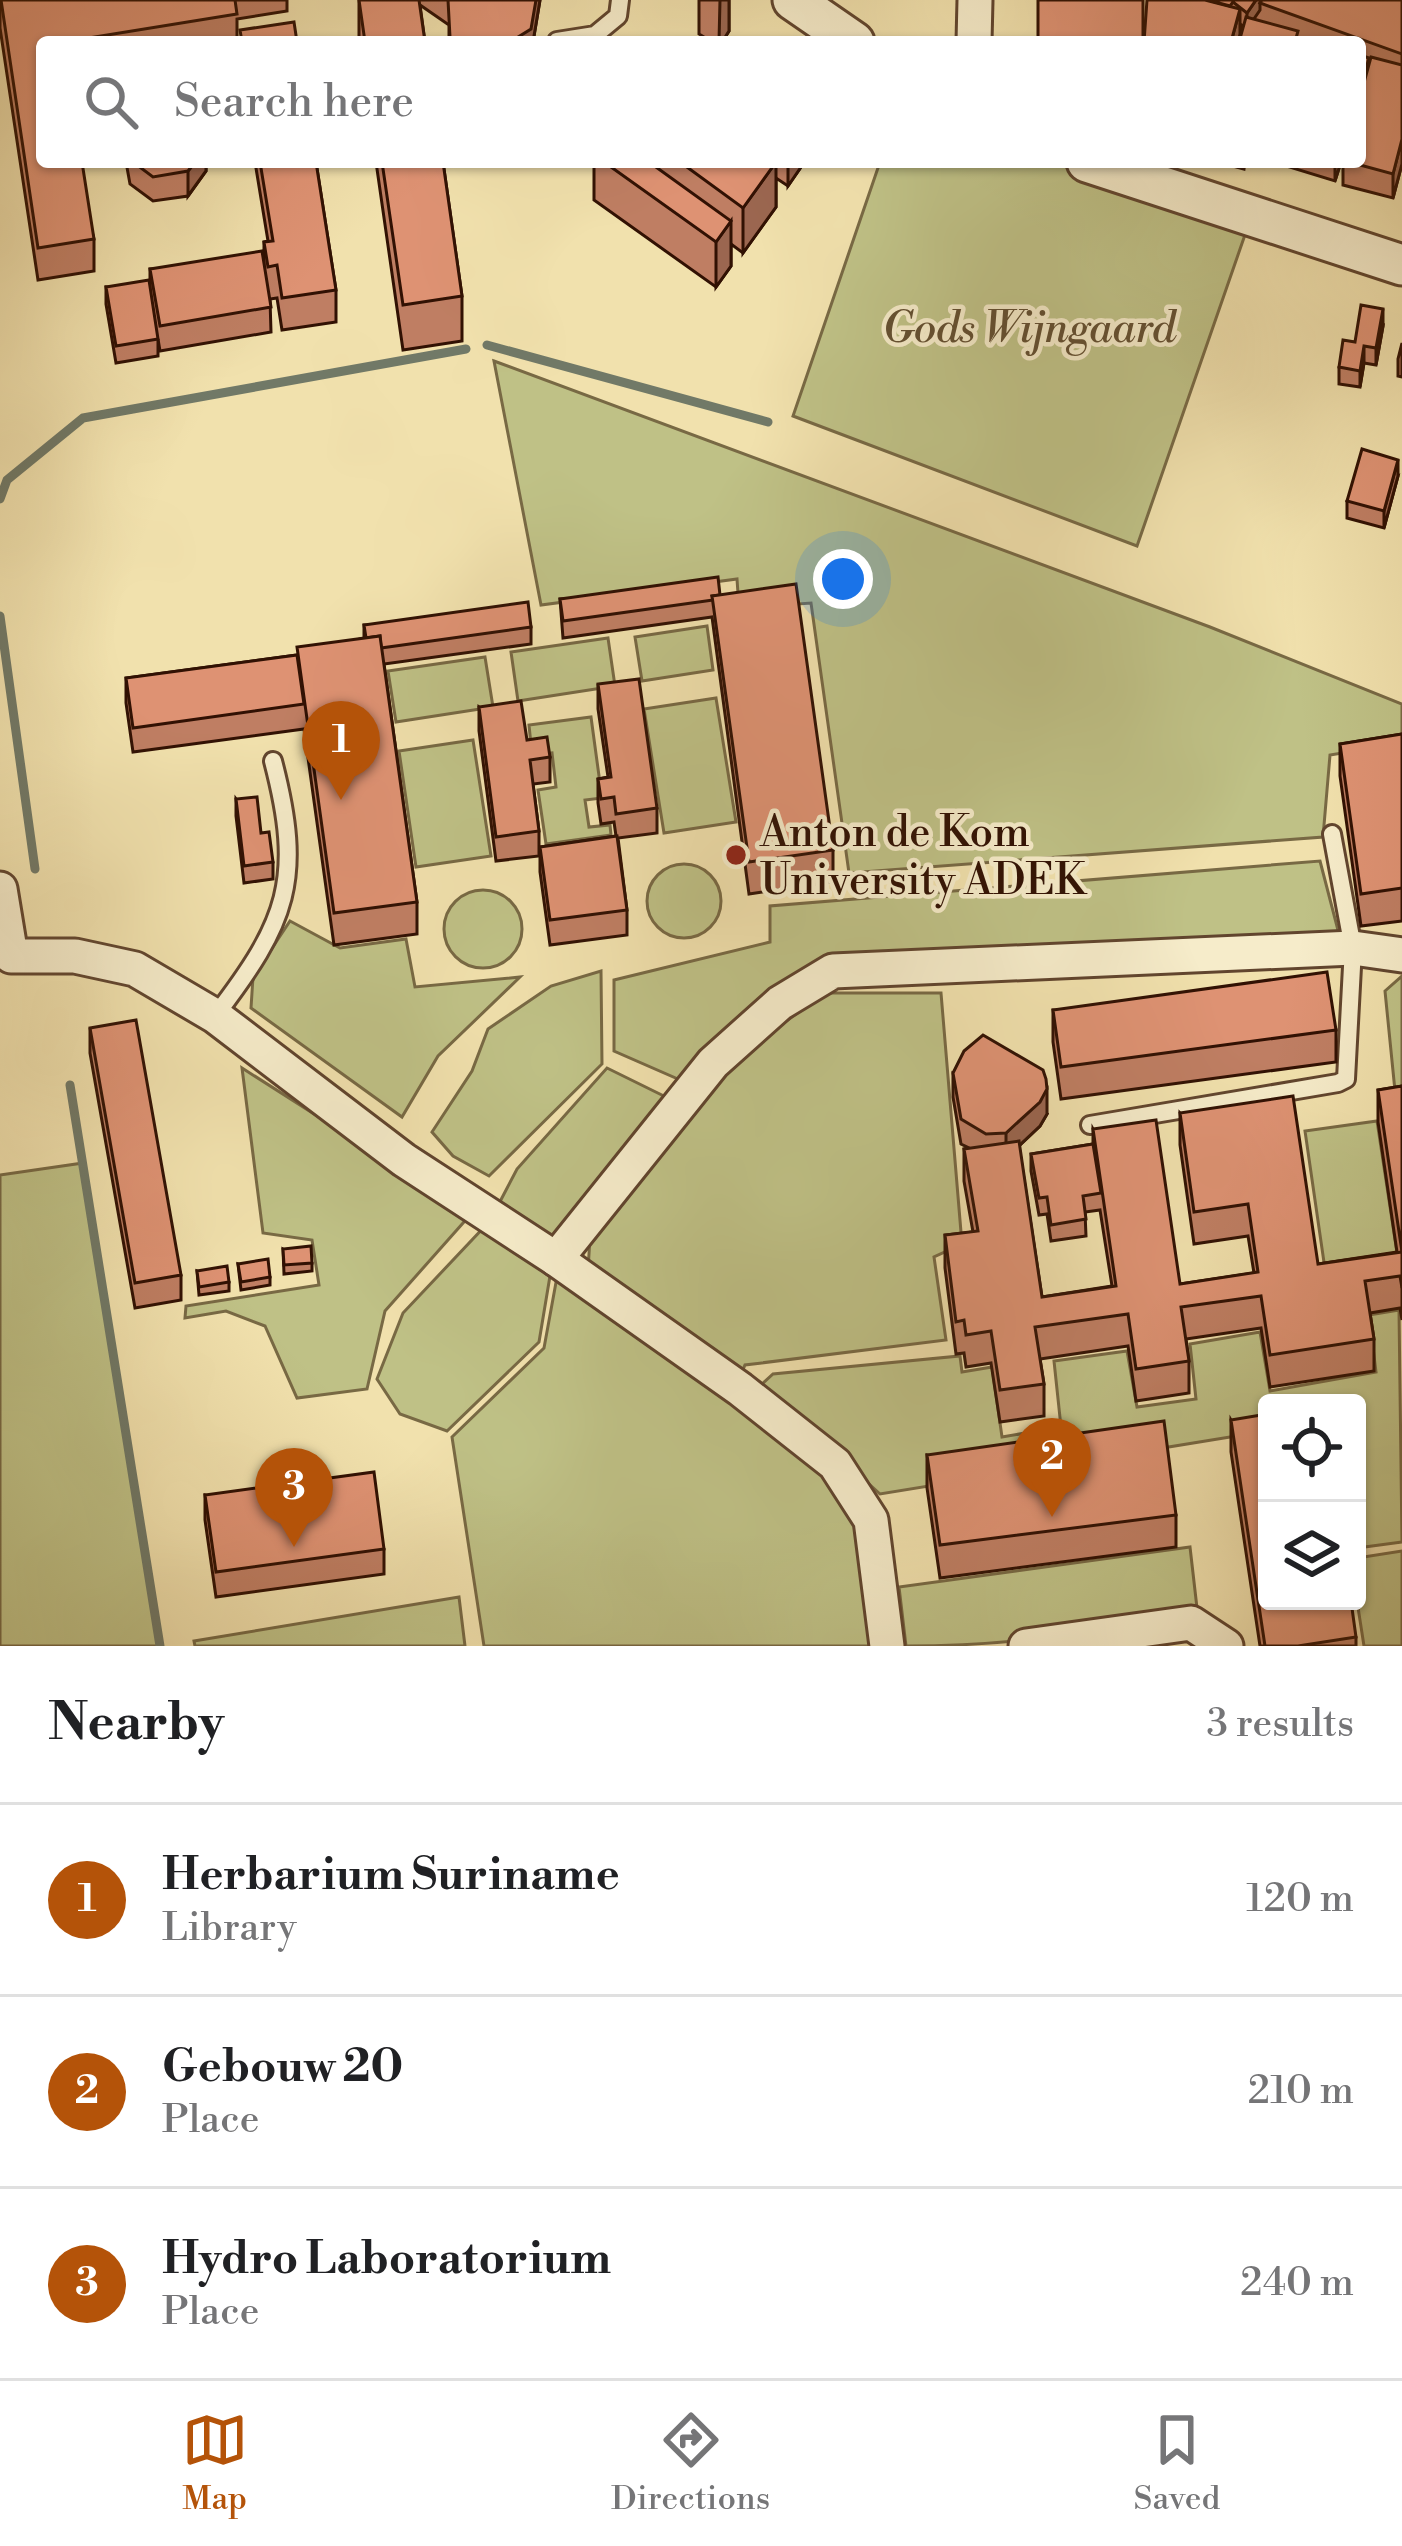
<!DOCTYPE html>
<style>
:root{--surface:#fff;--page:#f6f6f6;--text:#202124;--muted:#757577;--line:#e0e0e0;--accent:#b45309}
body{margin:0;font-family:"Libre Bodoni",serif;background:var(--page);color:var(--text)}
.controls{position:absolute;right:36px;bottom:36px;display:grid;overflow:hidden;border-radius:12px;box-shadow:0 3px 9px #0004}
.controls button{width:108px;height:108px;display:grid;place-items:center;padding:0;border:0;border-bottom:3px solid var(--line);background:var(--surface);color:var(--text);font:60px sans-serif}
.you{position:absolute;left:843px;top:579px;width:42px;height:42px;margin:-30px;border:9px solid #fff;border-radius:50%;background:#1a73e8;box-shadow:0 0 0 18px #1a73e833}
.badge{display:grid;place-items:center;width:78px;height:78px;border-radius:50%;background:var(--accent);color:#fff;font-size:39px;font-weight:700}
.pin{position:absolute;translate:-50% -99px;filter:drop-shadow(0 3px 6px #0008)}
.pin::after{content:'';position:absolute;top:63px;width:42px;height:36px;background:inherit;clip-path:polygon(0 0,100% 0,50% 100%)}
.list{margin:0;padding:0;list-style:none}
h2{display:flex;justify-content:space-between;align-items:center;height:156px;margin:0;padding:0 48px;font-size:51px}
h2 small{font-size:39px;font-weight:400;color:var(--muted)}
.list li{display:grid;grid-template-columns:78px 1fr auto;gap:36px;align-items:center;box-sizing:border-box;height:192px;padding:0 48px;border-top:3px solid var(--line)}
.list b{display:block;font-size:45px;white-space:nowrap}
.list p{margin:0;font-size:39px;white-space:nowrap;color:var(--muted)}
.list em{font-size:39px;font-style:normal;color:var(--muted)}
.icon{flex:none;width:66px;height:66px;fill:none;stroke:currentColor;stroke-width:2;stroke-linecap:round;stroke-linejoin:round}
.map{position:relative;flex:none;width:1402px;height:1646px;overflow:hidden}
.search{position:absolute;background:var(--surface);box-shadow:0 3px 9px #0004;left:36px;right:36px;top:36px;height:132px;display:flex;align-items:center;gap:30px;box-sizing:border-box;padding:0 42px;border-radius:12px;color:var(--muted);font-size:45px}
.sheet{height:732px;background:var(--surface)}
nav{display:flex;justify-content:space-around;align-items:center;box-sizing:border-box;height:168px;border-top:3px solid var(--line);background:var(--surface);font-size:33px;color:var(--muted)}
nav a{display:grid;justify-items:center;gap:6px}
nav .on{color:var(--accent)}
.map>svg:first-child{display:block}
</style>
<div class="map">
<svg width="1402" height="1646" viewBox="0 0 1402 1646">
<rect width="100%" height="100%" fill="#f1e1ad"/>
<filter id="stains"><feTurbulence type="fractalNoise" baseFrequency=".00167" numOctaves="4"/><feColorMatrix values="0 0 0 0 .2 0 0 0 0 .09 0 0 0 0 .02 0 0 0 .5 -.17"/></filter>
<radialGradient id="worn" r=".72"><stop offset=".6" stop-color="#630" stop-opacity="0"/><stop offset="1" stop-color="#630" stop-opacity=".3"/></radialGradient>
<g fill="#bfc186" stroke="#786944" stroke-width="3">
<path d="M880 162H1057L1247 229 1137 546 793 416Z"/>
<path d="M494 361 1210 627 1402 704V743L1330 755 1323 837 849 873 811 603 739 608 737 579 541 605Z"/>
<path d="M707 626 713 670 642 681 635 637Z"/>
<path d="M608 638 615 686 518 701 511 652Z"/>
<path d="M485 657 493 707 396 722 388 671Z"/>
<path d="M716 698 736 822 664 833 644 709Z"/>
<path d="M591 717 602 798 585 800 589 827 610 825 611 835 546 844 538 790 556 787 552 753 532 755 529 725Z"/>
<path d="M473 740 491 856 416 867 399 751Z"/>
<path d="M1320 861 1339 934 834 954 760 999 678 1079 614 1051V980L770 942V906Z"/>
<circle cx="684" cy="901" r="37"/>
<circle cx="483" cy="929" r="39"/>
<path d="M290 921 340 948 406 939 415 987 520 977 438 1056 402 1117 251 1008 253 977Z"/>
<path d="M601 971 602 1064 489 1176 453 1156 432 1132 472 1071 488 1029 551 986Z"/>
<path d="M1402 976V1110L1397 1111 1385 991Z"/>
<path d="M825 993H941L962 1244 934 1257 946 1340 745 1365 739 1379 588 1270 590 1238 730 1062Z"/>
<path d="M242 1068 471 1214 385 1311 367 1389 297 1398 265 1326 226 1311 185 1318 186 1306 319 1285 312 1240 263 1233Z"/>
<path d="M607 1068 680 1104 555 1251 494 1213 517 1169Z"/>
<path d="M1377 1121 1401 1279 1328 1290 1305 1131Z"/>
<path d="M83 1163 160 1646H0V1175Z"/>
<path d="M488 1223 552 1264 539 1342 447 1431 400 1414 377 1379 403 1313Z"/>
<path d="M559 1266 833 1469 866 1522 882 1646H484L452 1437 544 1348Z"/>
<path d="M1399 1310 1402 1542 1357 1548V1403H1267V1431L880 1494 761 1385 773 1374 960 1356 962 1372 992 1367 1002 1437 1061 1427 1054 1361 1127 1351 1137 1407 1196 1399 1190 1344 1260 1332 1270 1391 1376 1372 1369 1315Z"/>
<path d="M1190 1547 1197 1608C1103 1634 1003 1646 906 1646L899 1587Z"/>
<path d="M1402 1551V1646H1364L1357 1601V1558Z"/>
<path d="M459 1597 465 1646H195L194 1641Z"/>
</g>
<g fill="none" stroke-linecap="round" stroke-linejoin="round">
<g stroke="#717967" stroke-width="9">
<path d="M487 345 768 422"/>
<path d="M0 499 7 480 83 418 466 349"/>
<path d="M0 616 35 869"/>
<path d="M70 1085 160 1646"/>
</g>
<g stroke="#61452e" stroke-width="22">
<g id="service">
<path d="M557 41 595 35 618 16 620 0"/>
<path d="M215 1016C287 922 304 880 273 761"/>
<path d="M1090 1125 1338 1083 1346 1079 1353 948 1332 834"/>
</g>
</g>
<g stroke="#61452e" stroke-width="39">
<g id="minor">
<path d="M974 42 975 0"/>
<path d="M0 889 11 956H75L135 969 215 1016 404 1160 556 1259 740 1389 835 1464 871 1520 887 1646"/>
<path d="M556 1259 713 1063 780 1003 833 971 1353 948 1402 955"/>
<path d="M1026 1646 1191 1623 1226 1646"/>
</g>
</g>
<g stroke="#61452e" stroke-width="45">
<g id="tertiary">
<path d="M793 0 854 42"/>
<path d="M1087 162 1402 265"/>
</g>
</g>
<use href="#service" stroke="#f6ecca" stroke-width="16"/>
<use href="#minor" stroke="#f6ecca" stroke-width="33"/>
<use href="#tertiary" stroke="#f6ecca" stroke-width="39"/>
</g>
<g fill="#bf7e63" stroke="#311103" stroke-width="3">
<path d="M0 0H287V11L237 19V42H42L94 239V271L38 280 0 28Z"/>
<path d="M359 0H540L533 42H449V25L420 5 425 42H359Z"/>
<path d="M699 0H729V31L722 42H712L699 34Z"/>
<path d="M1148 0H1402V164L1393 198 1343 185V162H1360V42H1239L1243 26 1240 24 1238 42H1144Z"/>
<path d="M126 162H206V171L188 196 153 201 130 184Z"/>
<path d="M255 162H316L336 290V322L282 330 277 298 270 299 271 332 160 351 158 339V356L116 363 106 304V287L150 291V269L264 268V242L268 241Z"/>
<path d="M376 162H443L462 296V341L403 350Z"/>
<path d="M594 162H801V167L788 186 776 178V207L743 253 731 244V266L716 287 594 200Z"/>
<path d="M1218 162H1245L1244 169Z"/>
<path d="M1286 162H1341L1335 181 1286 166Z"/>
<path d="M1383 326 1376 365 1364 363 1360 387 1339 384V367L1355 342Z"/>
<path d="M1402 343V377L1398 376V359Z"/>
<path d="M1398 476 1384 528 1347 518V501Z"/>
<path d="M720 595 833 850V882L749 894 712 617 563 638 560 599Z"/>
<path d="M364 625 531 627V644L384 664 417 902V934L334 945 304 729 133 752 126 703V678L297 655 364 638Z"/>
<path d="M598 684 657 808V833L618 838 627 910V935L550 945 540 872V847L616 836 614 822 601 824 598 803V779L608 777 598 709Z"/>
<path d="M479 707 550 757V782L533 784 539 831V856L496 861 479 731Z"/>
<path d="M1402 734V921L1361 926 1340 776V744Z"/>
<path d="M236 799 261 833 273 862V879L244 883 236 816Z"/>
<path d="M1053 1010 1336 1030V1062L1061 1099 1053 1042Z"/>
<path d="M90 1028 181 1275V1300L135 1308 90 1053Z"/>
<path d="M953 1073 1047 1114 1040 1126 1019 1146 1042 1297 1112 1286 1100 1210 1085 1212 1086 1236 1051 1241 1047 1214 1039 1215 1031 1171V1154L1093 1144V1129L1180 1284 1254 1273 1248 1236 1194 1244 1180 1145V1113L1318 1264 1397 1252 1378 1122V1090L1402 1086V1320L1400 1308 1370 1313 1374 1339V1371L1270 1387 1261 1328 1186 1339 1189 1361V1393L1136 1401 1128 1346 1040 1359 1044 1384V1416L1000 1422 991 1363 966 1367 964 1353 956 1354 945 1268V1235L973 1232 964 1181V1149L969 1148 961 1144 953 1097Z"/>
<path d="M283 1249 312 1263V1271L284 1274Z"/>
<path d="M238 1264 270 1277V1285L241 1290Z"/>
<path d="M197 1271 229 1282V1291L199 1295Z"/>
<path d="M1231 1420 1356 1637V1646H1260L1231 1452Z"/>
<path d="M927 1455 1176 1515V1547L940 1578 927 1488Z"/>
<path d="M205 1495 384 1549V1574L216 1597 205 1520Z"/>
</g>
<g fill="#9b6650" stroke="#311103" stroke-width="3">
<path d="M536 0H540L533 42H510Z"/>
<path d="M720 0H729V31L722 42H719Z"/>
<path d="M1256 0H1267L1260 3V10L1247 29V13Z"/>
<path d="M1240 9V34L1238 42H1231Z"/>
<path d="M1402 139V164L1393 198V174Z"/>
<path d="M195 162H206V171L188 196V171Z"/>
<path d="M776 162V207L743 253V208Z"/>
<path d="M788 162H801V167L788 186Z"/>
<path d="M1336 162H1341L1335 181V164Z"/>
<path d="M731 221V266L716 287V242Z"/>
<path d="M1383 309V326L1376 365V348Z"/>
<path d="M1364 346V363L1360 387V371Z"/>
<path d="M1398 460V476L1384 528V511Z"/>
<path d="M1047 1089V1114L1040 1126 1006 1158V1133Z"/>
</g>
<g fill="#de9273" stroke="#311103" stroke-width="3">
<path d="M1 0H235L237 14 64 42H42V162H82L94 239 38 248Z"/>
<path d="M359 0H419L425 42H365Z"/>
<path d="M448 0H536L531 29 510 42H462L450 37Z"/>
<rect x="1038" y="0" width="105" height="42"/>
<path d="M1147 0H1205L1240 9 1231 42H1144Z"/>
<path d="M1208 0H1256L1247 13 1233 2 1230 6Z"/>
<path d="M1262 0H1402V54L1260 3Z"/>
<path d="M1246 17 1298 31 1295 42H1239Z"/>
<path d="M294 22 297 42H242L240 30Z"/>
<path d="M1360 55 1369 58 1360 90Z"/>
<path d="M1371 57 1402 65V139L1393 174 1349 162H1360V97Z"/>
<path d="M133 162H195L188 171 153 177Z"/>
<path d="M260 162H316L336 290 282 298 277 265 268 267 264 242 273 241Z"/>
<path d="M382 162H443L462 296 403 305Z"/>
<path d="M604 162H649L731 221 716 242Z"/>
<path d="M680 162H776L743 208Z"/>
<path d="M262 251 271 307 160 326 150 269Z"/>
<path d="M149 280 158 339 116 346 106 287Z"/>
<path d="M1361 305 1383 309 1376 348 1364 346 1360 371 1339 367 1343 340 1355 342Z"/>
<path d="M1362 449 1398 460 1384 511 1347 501Z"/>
<path d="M718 577 720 595 712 596 713 600 563 621 560 599Z"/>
<path d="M796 584 833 850 749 862 712 596Z"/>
<path d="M528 602 531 627 381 648 380 636 366 638 364 625Z"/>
<path d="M380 636 417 902 334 913 297 647Z"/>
<path d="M297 655 304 704 133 728 126 678Z"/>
<path d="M639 679 657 808 616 814 614 797 601 799 598 779 611 777 598 684Z"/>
<path d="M521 701 527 740 547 737 550 757 530 760 539 831 496 837 479 707Z"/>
<path d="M1402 734V888L1361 894 1340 744Z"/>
<path d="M257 797 261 833 269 832 273 862 244 866 236 799Z"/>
<path d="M617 836 627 910 550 920 540 847Z"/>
<path d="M1327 972 1336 1030 1061 1067 1053 1010Z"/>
<path d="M136 1020 181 1275 135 1283 90 1028Z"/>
<path d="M983 1035 1043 1070 1046 1079 1047 1089 1040 1102 1006 1133 986 1134 961 1119 953 1073 964 1051Z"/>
<path d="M1402 1086V1288L1400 1276 1365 1281 1374 1339 1270 1355 1261 1296 1181 1307 1189 1361 1136 1369 1128 1314 1035 1327 1044 1384 1000 1390 991 1331 966 1335 964 1320 956 1322 945 1235 978 1231 964 1149 1019 1141 1042 1297 1116 1286 1093 1129 1156 1120 1180 1284 1258 1272 1248 1204 1194 1212 1180 1113 1293 1096 1318 1264 1402 1252 1378 1090Z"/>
<path d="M1093 1144 1101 1193 1083 1196 1086 1219 1051 1225 1047 1197 1039 1198 1031 1154Z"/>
<path d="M311 1246 312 1263 284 1265 283 1249Z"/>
<path d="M268 1259 270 1277 241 1282 238 1264Z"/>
<path d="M227 1266 229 1282 199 1287 197 1271Z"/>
<path d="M1267 1414V1601H1351L1356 1637 1298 1646H1265L1231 1420Z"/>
<path d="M1164 1421 1176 1515 940 1545 927 1455Z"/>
<path d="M374 1472 384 1549 216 1572 205 1495Z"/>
</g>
<circle fill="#8f2418" stroke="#f6ecca" stroke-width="4.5" cx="736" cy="855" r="12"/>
<g text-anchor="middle" stroke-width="9" stroke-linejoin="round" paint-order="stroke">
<g font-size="42" font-style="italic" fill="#634f31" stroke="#f6ecca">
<text x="1029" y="342">Gods Wijngaard</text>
</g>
<g font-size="42" fill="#311103" stroke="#f6ecca" text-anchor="start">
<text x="760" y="846">Anton de Kom<tspan x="760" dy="48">University ADEK</tspan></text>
</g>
</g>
<rect width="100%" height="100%" filter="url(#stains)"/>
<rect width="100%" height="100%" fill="url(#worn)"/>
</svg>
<div class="controls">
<button><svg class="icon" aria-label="locate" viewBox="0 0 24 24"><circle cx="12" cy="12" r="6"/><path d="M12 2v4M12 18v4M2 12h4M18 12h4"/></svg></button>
<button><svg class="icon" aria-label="layers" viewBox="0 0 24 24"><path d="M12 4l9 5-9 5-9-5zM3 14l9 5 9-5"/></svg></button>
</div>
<div class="you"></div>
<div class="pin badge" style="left:341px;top:800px">1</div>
<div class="pin badge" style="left:1052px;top:1517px">2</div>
<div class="pin badge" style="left:294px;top:1547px">3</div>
<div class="search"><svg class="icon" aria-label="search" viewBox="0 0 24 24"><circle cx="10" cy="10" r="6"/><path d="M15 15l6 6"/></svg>Search here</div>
</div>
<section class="sheet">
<h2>Nearby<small>3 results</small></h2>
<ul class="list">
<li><span class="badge">1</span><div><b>Herbarium Suriname</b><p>Library</p></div><em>120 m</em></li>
<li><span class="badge">2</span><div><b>Gebouw 20</b><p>Place</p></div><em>210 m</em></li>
<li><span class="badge">3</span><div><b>Hydro Laboratorium</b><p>Place</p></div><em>240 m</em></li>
</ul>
</section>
<nav>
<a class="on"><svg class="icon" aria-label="map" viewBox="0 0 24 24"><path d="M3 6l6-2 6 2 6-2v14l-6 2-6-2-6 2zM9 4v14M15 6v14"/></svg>Map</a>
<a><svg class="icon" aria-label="directions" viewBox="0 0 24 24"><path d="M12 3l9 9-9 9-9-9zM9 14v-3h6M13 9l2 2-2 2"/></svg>Directions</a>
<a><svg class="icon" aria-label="saved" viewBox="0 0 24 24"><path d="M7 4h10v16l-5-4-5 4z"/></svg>Saved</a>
</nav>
